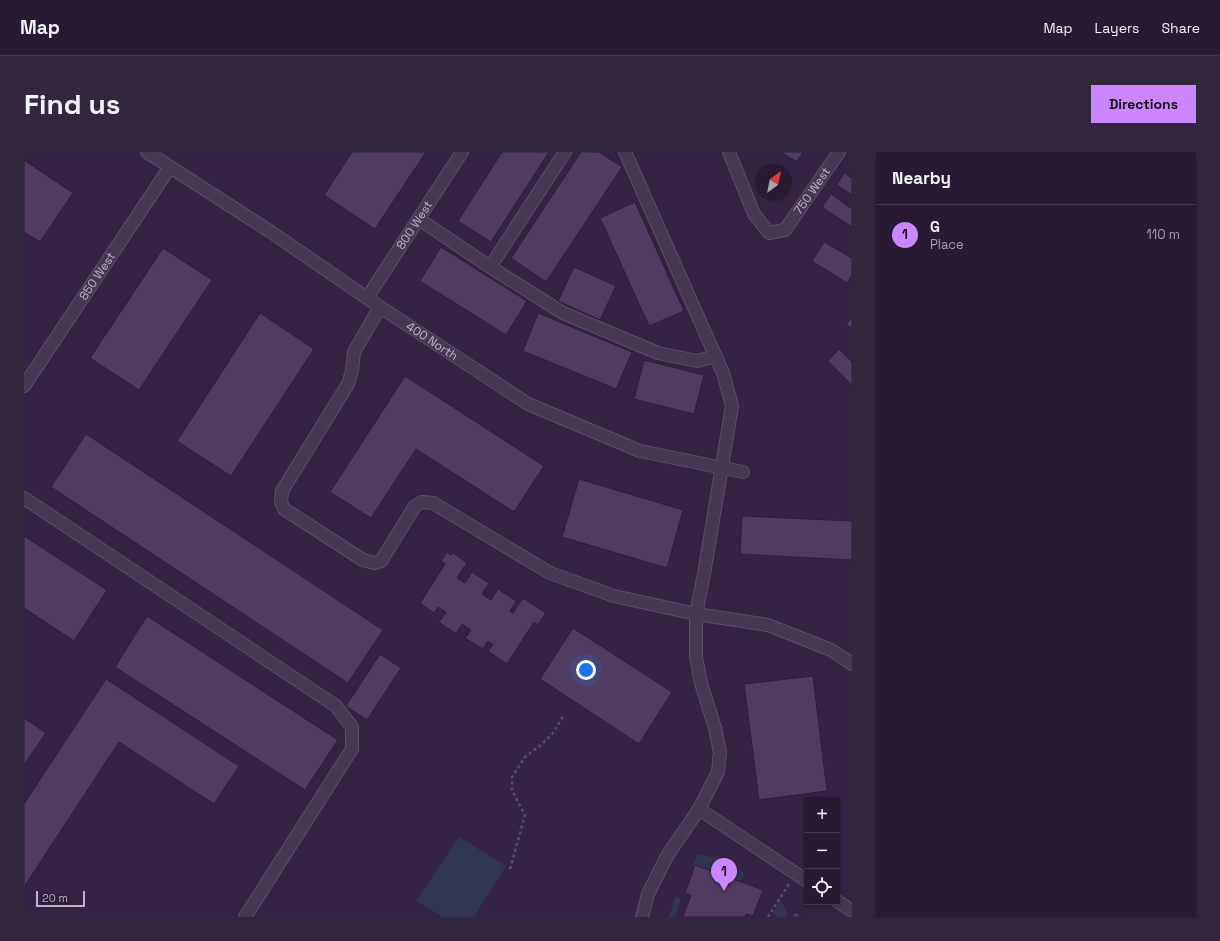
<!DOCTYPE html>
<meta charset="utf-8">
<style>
:root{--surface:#271a32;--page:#33273e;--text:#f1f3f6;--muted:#a4a1ac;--line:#43384d;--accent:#cc86ff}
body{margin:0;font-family:"Space Grotesk",sans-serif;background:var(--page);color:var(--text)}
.controls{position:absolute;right:12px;bottom:12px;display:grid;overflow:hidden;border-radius:0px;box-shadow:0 1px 3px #0004}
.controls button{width:36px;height:36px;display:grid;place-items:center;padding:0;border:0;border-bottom:1px solid var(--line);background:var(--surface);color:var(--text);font:20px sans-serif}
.compass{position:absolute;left:732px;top:12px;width:36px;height:36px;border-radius:50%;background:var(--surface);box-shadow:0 1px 3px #0004;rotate:32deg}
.scale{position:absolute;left:12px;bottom:10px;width:49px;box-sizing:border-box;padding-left:4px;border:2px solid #c2b4cc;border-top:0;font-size:11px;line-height:14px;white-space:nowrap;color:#c2b4cc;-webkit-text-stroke:3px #2b1c37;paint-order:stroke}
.you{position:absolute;left:562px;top:518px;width:14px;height:14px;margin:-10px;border:3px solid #fff;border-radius:50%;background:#1a73e8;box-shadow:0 0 0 6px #1a73e833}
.badge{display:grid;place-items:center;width:26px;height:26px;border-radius:50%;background:var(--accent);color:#111;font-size:13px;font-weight:700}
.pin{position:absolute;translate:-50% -33px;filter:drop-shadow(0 1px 2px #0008)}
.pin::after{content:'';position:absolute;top:21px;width:14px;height:12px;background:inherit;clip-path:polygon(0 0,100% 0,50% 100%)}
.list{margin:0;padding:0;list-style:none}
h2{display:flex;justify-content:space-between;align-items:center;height:52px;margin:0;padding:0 16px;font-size:17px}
h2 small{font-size:13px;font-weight:400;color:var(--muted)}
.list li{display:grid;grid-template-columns:26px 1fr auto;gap:12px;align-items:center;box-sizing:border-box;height:60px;padding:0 16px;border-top:1px solid var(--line)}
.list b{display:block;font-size:15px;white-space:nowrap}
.list p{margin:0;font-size:13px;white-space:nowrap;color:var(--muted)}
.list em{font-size:13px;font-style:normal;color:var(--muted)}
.icon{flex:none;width:22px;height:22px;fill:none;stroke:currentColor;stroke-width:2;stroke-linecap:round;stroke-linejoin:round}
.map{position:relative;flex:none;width:828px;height:765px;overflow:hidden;border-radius:0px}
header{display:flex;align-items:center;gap:24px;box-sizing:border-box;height:56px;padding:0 20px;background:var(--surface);border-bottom:1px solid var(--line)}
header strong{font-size:19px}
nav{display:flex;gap:22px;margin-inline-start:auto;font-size:14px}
.intro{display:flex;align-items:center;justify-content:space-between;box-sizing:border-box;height:96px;padding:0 24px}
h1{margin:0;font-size:28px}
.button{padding:10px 18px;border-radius:0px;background:var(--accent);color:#111;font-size:14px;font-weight:700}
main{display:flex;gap:24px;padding:0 24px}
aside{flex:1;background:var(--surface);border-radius:0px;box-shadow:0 1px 3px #0004}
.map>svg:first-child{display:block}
</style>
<header>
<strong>Map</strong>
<nav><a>Map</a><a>Layers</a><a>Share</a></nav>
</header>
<div class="intro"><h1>Find us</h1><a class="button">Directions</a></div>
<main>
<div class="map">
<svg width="828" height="765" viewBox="0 0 828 765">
<rect width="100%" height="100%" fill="#342343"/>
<g fill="#303550">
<path d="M435 685 482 714 450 765H419L392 749Z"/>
<path d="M675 702C681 702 688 708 694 704L721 722 715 729 668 713Z"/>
<path d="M651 745 657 746 651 765H645Z"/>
<path d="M756 749 761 755 763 762 761 765H752L753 764 749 761Z"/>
</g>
<g fill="#503c60" stroke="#2d1e39">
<path d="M328 0H402L351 77 300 43Z"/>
<path d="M478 0H525L467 90 434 69Z"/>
<path d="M557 0H575L598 15 522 130 487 106Z"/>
<path d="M757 0H779L773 10Z"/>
<path d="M0 8 49 41 16 90 0 80Z"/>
<path d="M820 21 828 26V43L813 33Z"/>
<path d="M807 42 828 57V75L798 55Z"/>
<path d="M611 50 660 159 625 174 576 66Z"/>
<path d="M800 90 828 106V123L823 131 788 109Z"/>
<path d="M417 95 503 149 482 183 396 129Z"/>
<path d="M139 96 188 128 115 238 66 206Z"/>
<path d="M550 115 592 134 576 168 534 149Z"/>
<path d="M236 161 290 197 207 324 153 289Z"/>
<path d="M514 161 608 200 592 237 499 199Z"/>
<path d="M828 164V176L822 173Z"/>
<path d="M815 197 828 210V233L804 209Z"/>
<path d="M620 208 680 223 670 262 610 247Z"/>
<path d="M381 224 520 314 490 360 392 297 347 366 306 340Z"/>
<path d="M62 282 359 478 324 531 27 335Z"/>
<path d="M555 327 659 358 643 416 538 385Z"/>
<path d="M718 364 828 369V408L716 402Z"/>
<path d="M0 384 83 438 50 489 0 456Z"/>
<path d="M423 400 427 403 429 401 443 411 433 426 441 431 448 420 465 431 458 442 467 448 474 437 492 449 486 459 489 461 499 446 522 461 514 473 510 470 483 512 464 499 469 492 464 489 459 497 441 486 447 478 438 472 432 482 415 470 422 460 414 455 410 461 396 451 421 412 417 409Z"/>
<path d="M123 464 314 588 281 638 91 515Z"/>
<path d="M549 476 648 540 615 592 516 527Z"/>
<path d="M356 502 377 516 343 568 322 554Z"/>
<path d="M789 524 803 639 735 648 720 532Z"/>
<path d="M82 527 215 614 190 652 95 590 0 735V652Z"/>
<path d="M0 566 22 581 0 613Z"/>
<path d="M671 713 739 738 729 764 722 762 721 765H659L667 743 661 741Z"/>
<path d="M771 760 778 765H768Z"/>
</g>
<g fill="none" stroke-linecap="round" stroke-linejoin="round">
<g stroke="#5e4f69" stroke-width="14">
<g id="minor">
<path id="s1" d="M123 0 247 80 356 155 504 252 616 299 719 320"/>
<path d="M601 0 699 221 708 254 680 422 672 462V505L677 531 691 576 696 600 694 620 675 657 643 704 624 742 618 765"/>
<path id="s2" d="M705 0 730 62 745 81 761 78 815 0"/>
<path d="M395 67 466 115 539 161 634 201 673 209 692 204"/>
<path d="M466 115 541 0"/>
<path id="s3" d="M343 146 438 0"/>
<path d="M356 155 330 200 328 219 324 232 258 339 257 350 260 357 339 408 350 411 357 409 391 354 398 350 409 351 526 421 590 444 672 462 744 473 807 498 828 512"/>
<path id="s4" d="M0 234 146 15"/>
<path d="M0 346 312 554 328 575V597L221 765"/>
<path d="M675 657 783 729"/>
<path d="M813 749 828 759"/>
</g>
</g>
<g stroke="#514f6b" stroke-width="2.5" stroke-dasharray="3 3" stroke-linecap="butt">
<path d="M486 717 501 663 488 638V625L501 605 518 592 530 580 540 563"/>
<path d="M744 765 765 732"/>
</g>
<use href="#minor" stroke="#463752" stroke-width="12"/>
</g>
<g text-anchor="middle" stroke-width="3.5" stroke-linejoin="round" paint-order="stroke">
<g font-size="12" fill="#c2b4cc" stroke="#2b1c37">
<text dy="4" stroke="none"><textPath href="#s2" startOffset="155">750 West</textPath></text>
<text dy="4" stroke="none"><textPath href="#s3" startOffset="87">800 West</textPath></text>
<text dy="4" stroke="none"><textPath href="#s4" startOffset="132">850 West</textPath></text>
<text dy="4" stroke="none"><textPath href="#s1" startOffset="342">400 North</textPath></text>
</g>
</g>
</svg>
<div class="controls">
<button>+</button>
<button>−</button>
<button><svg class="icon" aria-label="locate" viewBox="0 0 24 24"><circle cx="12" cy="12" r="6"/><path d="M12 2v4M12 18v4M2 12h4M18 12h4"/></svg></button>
</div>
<svg class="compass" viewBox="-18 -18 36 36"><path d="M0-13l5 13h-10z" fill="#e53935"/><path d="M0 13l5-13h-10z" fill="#a4a1ac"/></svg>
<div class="scale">20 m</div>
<div class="you"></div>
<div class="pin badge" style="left:700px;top:739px">1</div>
</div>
<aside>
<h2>Nearby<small></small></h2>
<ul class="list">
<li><span class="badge">1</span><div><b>G</b><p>Place</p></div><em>110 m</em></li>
</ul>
</aside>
</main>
